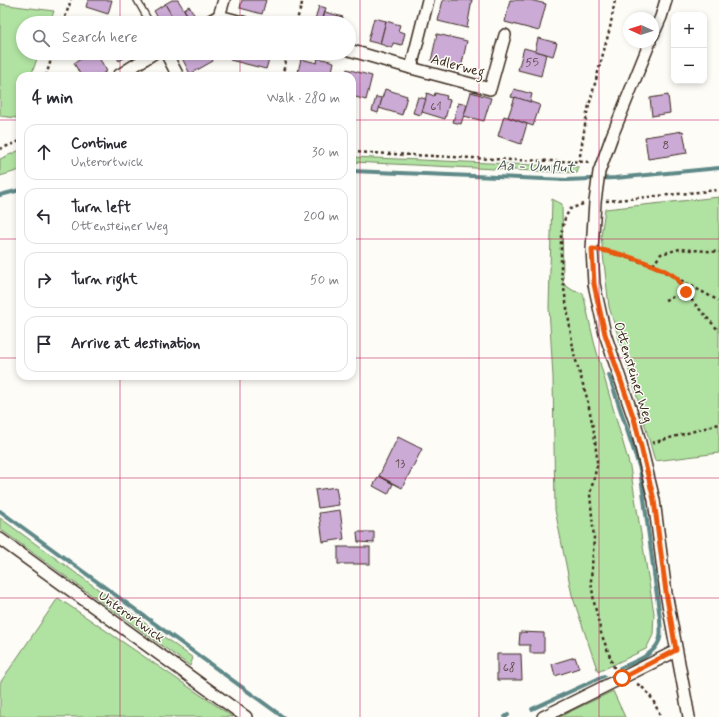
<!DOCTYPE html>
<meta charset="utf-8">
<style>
:root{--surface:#fff;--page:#f2f2f3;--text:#2b2b33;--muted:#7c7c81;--line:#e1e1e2}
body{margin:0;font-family:Mynerve,sans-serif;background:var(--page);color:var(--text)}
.controls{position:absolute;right:12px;top:12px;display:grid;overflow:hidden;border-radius:8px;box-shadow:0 2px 6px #0003}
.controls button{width:36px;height:36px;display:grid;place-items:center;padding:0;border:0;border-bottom:1px solid var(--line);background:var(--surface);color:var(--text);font:20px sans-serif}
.compass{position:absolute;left:623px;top:12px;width:36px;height:36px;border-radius:50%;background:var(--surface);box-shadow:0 2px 6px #0003;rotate:273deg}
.stop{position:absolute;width:12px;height:12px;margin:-9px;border:3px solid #ea580c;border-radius:50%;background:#fff}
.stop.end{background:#ea580c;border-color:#fff;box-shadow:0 1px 4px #0008}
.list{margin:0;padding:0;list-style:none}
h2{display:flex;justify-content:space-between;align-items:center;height:52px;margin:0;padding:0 16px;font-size:17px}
h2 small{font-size:13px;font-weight:400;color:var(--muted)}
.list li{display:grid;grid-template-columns:26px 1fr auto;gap:12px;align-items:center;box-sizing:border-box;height:56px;margin:0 8px 8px;padding:0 8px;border:1px solid var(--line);border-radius:12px}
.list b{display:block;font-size:15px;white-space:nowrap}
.list p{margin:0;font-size:13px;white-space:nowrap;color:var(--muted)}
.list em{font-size:13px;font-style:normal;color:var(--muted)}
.icon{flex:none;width:22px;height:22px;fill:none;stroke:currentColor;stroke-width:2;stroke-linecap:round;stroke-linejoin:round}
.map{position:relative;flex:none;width:719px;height:717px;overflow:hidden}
.search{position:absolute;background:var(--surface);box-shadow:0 2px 6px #0003;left:16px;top:16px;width:340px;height:44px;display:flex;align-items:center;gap:10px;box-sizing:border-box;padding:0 14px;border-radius:22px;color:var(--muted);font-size:15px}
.panel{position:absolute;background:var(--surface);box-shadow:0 2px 6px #0003;left:16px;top:72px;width:340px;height:308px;border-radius:12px}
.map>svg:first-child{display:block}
</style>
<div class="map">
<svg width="719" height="717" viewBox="0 0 719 717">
<rect width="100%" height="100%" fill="#fdfcf7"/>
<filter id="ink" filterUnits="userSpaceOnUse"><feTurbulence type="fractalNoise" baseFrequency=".025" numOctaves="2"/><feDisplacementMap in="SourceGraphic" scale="8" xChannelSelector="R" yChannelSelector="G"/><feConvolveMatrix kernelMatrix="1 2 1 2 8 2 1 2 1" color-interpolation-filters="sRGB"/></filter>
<g filter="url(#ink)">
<g fill="#b0e2a2" stroke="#768660">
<path d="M0 4 54 11 50 23H23V53H39L31 76H20V107L16 118 0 116Z"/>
<path d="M20 150V170L0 176V159Z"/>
<path d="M352 157 579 167 577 173 352 162Z"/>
<path d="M719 197V453L655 461 636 393 609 307 601 236 605 209Z"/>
<path d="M552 199 562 204 563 284 574 291 583 293 594 342 630 467 654 613 653 635 646 649 598 672 572 595 555 510 553 377 549 307Z"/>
<path d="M0 518 193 658 190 666 0 529Z"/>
<path d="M58 598 233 717H0V683Z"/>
<path d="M613 691 625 717H559Z"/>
</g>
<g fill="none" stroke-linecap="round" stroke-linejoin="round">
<g stroke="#5e8988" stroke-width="4">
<path d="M352 171 566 180 615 178 719 168"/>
<path d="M0 195 20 190"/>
<path d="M609 375 640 469 660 618C660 625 662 635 659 641 653 656 634 662 620 668"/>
<path d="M0 511 283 717"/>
<path d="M532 709 604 676"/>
<path d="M505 717 508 715"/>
</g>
</g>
<g fill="#cbaad6" stroke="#3b2a1e">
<path d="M88 0H112L108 14 86 7Z"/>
<path d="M172 0H178L189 18 180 23H176L165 4Z"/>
<path d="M242 0H266L262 14 240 8Z"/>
<path d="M443 0H472L467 28 438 21Z"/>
<path d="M510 0H530L546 4 539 31 505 22Z"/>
<path d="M165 4 176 23H161L154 11Z"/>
<path d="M189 6 195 16 190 19 184 9Z"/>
<path d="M319 6 326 8 322 21 315 19Z"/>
<path d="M325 12 343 17 341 23H322Z"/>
<path d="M374 18 386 21 380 44 368 41Z"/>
<path d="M386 21 400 25 398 31 405 33 402 45 393 43 392 48 380 44Z"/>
<path d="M437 34 467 41 461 68 431 61Z"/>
<path d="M538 38 557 43 553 56 535 51Z"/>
<path d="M524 48 546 54 541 76 518 70Z"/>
<path d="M92 53H96L107 71 99 76H81L74 63Z"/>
<path d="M114 53H133L119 61Z"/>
<path d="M182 53H209L213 61 190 74 180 54Z"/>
<path d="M232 53H271L266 69 230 60Z"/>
<path d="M318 58 334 62 331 76H297L301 59 317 63Z"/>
<path d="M347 69 372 76 366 100 352 96V76H345Z"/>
<path d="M385 89 407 96 402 115 379 108Z"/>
<path d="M514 89 532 94 530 102 511 97Z"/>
<path d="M471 92 491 98 484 121 464 116Z"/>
<path d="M427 93 434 96 435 93 447 96 446 99 450 100 445 119 422 112Z"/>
<path d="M668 95 670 113 652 116 650 98Z"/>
<path d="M376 97 382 98 378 113 372 111Z"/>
<path d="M418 97 426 99 421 115 413 113Z"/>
<path d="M515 97 540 105 533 126 508 117Z"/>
<path d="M458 103 467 105 461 124 453 122Z"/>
<path d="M504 116 527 124 521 144 498 136Z"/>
<path d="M683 131 687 153 648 159 645 137Z"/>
<path d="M398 437 422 449 402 488 379 476Z"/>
<path d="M379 476 393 484 388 494 373 486Z"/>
<path d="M336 487 339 505 318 508 315 490Z"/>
<path d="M340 510 344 539 323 542 319 513Z"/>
<path d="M357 532H374V543L358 542Z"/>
<rect x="338" y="547" width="32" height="17"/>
<path d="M520 632 544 633V653H530V645H519Z"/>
<path d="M497 654H521L522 680H497Z"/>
<path d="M575 657 579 668 555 676 552 664Z"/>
</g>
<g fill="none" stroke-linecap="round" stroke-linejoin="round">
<g stroke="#3b2a1e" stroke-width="8">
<path id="lane" d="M137 0 150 23"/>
</g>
<g stroke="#3b2a1e" stroke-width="14">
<g id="street">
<path d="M224 0 219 16 246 23"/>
<path d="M206 23 219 16"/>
<path d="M653 35 661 17 666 0"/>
<path d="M650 42 612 136 599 172 595 202 592 249 594 284 605 334 635 422 654 500 666 593 689 717"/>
<path d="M349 50 411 68 428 0"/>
<path d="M166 53 178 76"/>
<path d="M411 68 490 89 505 35"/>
<path d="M118 76 154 53"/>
<path d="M0 539 246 717"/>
<path d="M543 717 676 651"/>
</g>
</g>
<g stroke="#3b2a1e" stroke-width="2.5" stroke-dasharray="3 3" stroke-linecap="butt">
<path d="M63 23 71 0"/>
<path d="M296 23 303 0"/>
<path d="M46 76 53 53"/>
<path d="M282 76 288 53"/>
<path d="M0 149 20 141"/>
<path d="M352 152 513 160 591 162"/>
<path d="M579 162 587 113 610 28 615 0"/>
<path d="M606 201 719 190"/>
<path d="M583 204 570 209 565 218 561 235V269L574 354 587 398 594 432 597 458V466L590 494 594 538 591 581 594 602 601 633 615 670"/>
<path d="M603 250 653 265 719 301"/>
<path d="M653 265 661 254 680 249 719 252"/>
<path d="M677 280 694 303 719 331"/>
<path d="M665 300 686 292"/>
<path d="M652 443 719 424"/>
<path d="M637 684C648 689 657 706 660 717"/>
</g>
<use href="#lane" stroke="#fdfcf7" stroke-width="5.5"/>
<use href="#street" stroke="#fdfcf7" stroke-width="11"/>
</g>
</g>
<g fill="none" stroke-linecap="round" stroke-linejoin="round" filter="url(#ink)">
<path stroke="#ea580c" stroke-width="5" d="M622 678 676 650 666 592 654 500 635 422 605 334 594 284 592 249C611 250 664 266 677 279 680 283 683 288 686 292"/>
</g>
<path fill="none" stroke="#c2185b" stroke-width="1" stroke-opacity="0.55" d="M120 0V23M240 0V23M360 0V717M479 0V717M599 0V717M120 53V76M240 53V76M0 120H20M352 120H719M0 239H20M352 239H719M0 358H20M352 358H719M120 376V717M240 376V717M0 478H719M0 598H719"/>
<g text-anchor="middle" stroke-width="3" stroke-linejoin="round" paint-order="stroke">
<g font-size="12" fill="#5f4a4c">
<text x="532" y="66">55</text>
<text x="436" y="110">61</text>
<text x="666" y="149">8</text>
<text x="400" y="467">13</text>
<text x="509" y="671">68</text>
</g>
<g font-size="14" fill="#3b2a1e" stroke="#fdfcf7">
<text transform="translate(458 65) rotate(15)" y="5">Adlerweg</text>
<text transform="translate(634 372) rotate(73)" y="5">Ottensteiner Weg</text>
<text transform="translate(132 616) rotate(36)" y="5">Unterortwick</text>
</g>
<g font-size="15" font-style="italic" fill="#4d5953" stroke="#fdfcf7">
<text transform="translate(536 166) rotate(2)" y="5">Aa - Umflut</text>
</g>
</g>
</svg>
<div class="controls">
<button>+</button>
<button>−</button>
</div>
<svg class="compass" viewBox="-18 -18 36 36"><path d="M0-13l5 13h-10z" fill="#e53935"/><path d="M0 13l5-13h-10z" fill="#7c7c81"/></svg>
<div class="stop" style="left:622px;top:678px"></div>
<div class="stop end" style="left:686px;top:292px"></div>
<div class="search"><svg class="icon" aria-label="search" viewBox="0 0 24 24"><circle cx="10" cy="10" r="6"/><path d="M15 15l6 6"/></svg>Search here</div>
<section class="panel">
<h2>4 min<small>Walk · 280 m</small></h2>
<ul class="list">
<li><svg class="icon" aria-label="ahead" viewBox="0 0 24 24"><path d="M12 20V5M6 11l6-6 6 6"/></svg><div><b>Continue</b><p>Unterortwick</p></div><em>30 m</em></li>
<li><svg class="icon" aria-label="left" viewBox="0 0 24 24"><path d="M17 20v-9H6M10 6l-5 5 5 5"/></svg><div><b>Turn left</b><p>Ottensteiner Weg</p></div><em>200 m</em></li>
<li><svg class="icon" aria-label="right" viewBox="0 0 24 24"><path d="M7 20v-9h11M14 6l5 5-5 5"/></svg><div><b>Turn right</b></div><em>50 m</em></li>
<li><svg class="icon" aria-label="arrive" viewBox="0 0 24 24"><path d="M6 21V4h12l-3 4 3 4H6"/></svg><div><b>Arrive at destination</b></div></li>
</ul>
</section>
</div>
